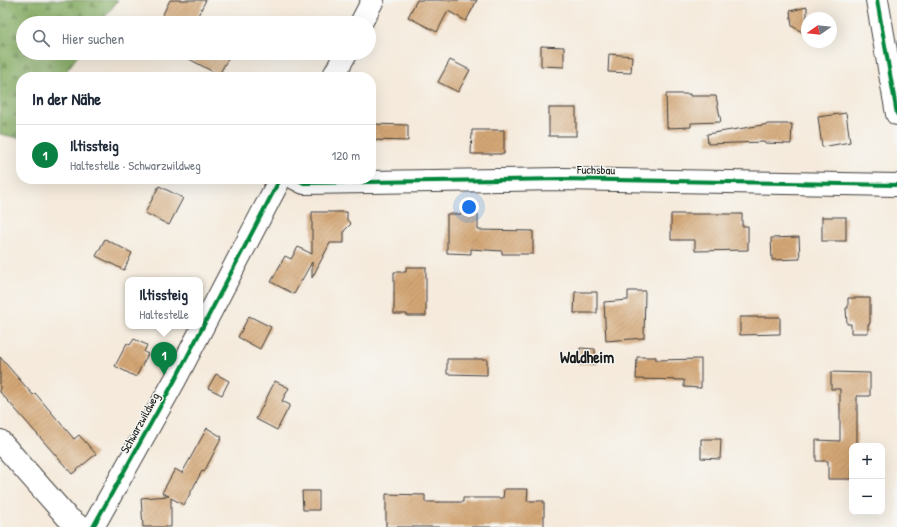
<!DOCTYPE html>
<html lang="de">
<meta charset="utf-8">
<style>
:root{--surface:#fff;--page:#f2f2f3;--text:#1f2937;--muted:#747a83;--line:#e0e1e3;--accent:#0b8043}
body{margin:0;font-family:"Patrick Hand",sans-serif;background:var(--page);color:var(--text)}
.controls{position:absolute;right:12px;bottom:12px;display:grid;overflow:hidden;border-radius:8px;box-shadow:0 4px 16px #0002}
.controls button{width:36px;height:36px;display:grid;place-items:center;padding:0;border:0;border-bottom:1px solid var(--line);background:var(--surface);color:var(--text);font:20px sans-serif}
.compass{position:absolute;left:801px;top:12px;width:36px;height:36px;border-radius:50%;background:var(--surface);box-shadow:0 4px 16px #0002;rotate:256deg}
.you{position:absolute;left:469px;top:207px;width:14px;height:14px;margin:-10px;border:3px solid #fff;border-radius:50%;background:#1a73e8;box-shadow:0 0 0 6px #1a73e833}
.badge{display:grid;place-items:center;width:26px;height:26px;border-radius:50%;background:var(--accent);color:#fff;font-size:13px;font-weight:700}
.pin{position:absolute;translate:-50% -33px;filter:drop-shadow(0 1px 2px #0008)}
.pin::after{content:'';position:absolute;top:21px;width:14px;height:12px;background:inherit;clip-path:polygon(0 0,100% 0,50% 100%)}
.popup{position:absolute;left:125px;top:277px;width:78px;height:52px;box-sizing:border-box;display:grid;place-content:center;border-radius:8px;background:var(--surface);filter:drop-shadow(0 1px 3px #0005);font-size:13px;white-space:nowrap;color:var(--muted)}
.popup b{font-size:15px;color:var(--text)}
.popup::after{content:'';position:absolute;left:50%;top:100%;margin-left:-8px;border:8px solid transparent;border-top-color:var(--surface)}
.list{margin:0;padding:0;list-style:none}
h2{display:flex;justify-content:space-between;align-items:center;height:52px;margin:0;padding:0 16px;font-size:17px}
h2 small{font-size:13px;font-weight:400;color:var(--muted)}
.list li{display:grid;grid-template-columns:26px 1fr auto;gap:12px;align-items:center;box-sizing:border-box;height:60px;padding:0 16px;border-top:1px solid var(--line)}
.list b{display:block;font-size:15px;white-space:nowrap}
.list p{margin:0;font-size:13px;white-space:nowrap;color:var(--muted)}
.list em{font-size:13px;font-style:normal;color:var(--muted)}
.icon{flex:none;width:22px;height:22px;fill:none;stroke:currentColor;stroke-width:2;stroke-linecap:round;stroke-linejoin:round}
.map{position:relative;flex:none;width:897px;height:527px;overflow:hidden}
.search{position:absolute;background:var(--surface);box-shadow:0 4px 16px #0002;left:16px;top:16px;width:360px;height:44px;display:flex;align-items:center;gap:10px;box-sizing:border-box;padding:0 14px;border-radius:22px;color:var(--muted);font-size:15px}
.panel{position:absolute;background:var(--surface);box-shadow:0 4px 16px #0002;left:16px;top:72px;width:360px;height:112px;border-radius:16px}
.map>svg:first-child{display:block}
</style>
<div class="map">
<svg width="897" height="527" viewBox="0 0 897 527">
<defs>
<pattern id="forest-firs" width="22" height="20" patternUnits="userSpaceOnUse"><rect width="22" height="20" fill="#83aa60"/><path d="M5 1l3.5 6h-7zM16 11l3.5 6h-7z" fill="#6a8a4e"/></pattern>
<pattern id="building-hatch" width="6" height="6" patternUnits="userSpaceOnUse"><rect width="6" height="6" fill="#d3a675"/><path d="M-1 1l2-2M0 6l6-6M5 7l2-2" fill="none" stroke="#b58e65"/></pattern>
</defs>
<rect width="100%" height="100%" fill="#f6f6f2"/>
<filter id="ink" filterUnits="userSpaceOnUse"><feTurbulence type="fractalNoise" baseFrequency=".025" numOctaves="2"/><feDisplacementMap in="SourceGraphic" scale="8" xChannelSelector="R" yChannelSelector="G"/><feConvolveMatrix kernelMatrix="1 2 1 2 8 2 1 2 1" color-interpolation-filters="sRGB"/></filter>
<filter id="wash" filterUnits="userSpaceOnUse"><feTurbulence type="fractalNoise" baseFrequency=".012" numOctaves="4" result="noise"/><feDisplacementMap in="SourceGraphic" scale="16" xChannelSelector="R" yChannelSelector="G"/><feGaussianBlur stdDeviation="0.9" result="paint"/><feColorMatrix in="noise" values="0 0 0 0 0 0 0 0 0 0 0 0 0 0 0 0 0 1.4 0 .05"/><feComposite in="paint" operator="in"/></filter>
<g filter="url(#wash)">
<rect width="100%" height="100%" fill="#f5eadb"/>
<path fill="url(#forest-firs)" stroke="#50633e" d="M0 0H118L101 23H23V53H80L62 77H21V135L18 138 0 134Z"/>
<g id="blocks">
<g fill="url(#building-hatch)">
<path d="M170 0H206L194 23H175L162 16Z"/>
<path d="M417 0H477L466 21 448 11 437 32 408 17Z"/>
<path d="M807 7V35L792 26 790 11Z"/>
<path d="M541 46 564 47V67L541 66Z"/>
<path d="M178 53H231L219 75Z"/>
<path d="M609 54 632 56 631 73 608 72Z"/>
<path d="M450 60 470 70 458 92 438 82Z"/>
<path d="M666 94H690V96H716L721 122 691 123V127L667 128Z"/>
<rect x="549" y="108" width="27" height="28"/>
<path d="M846 113 850 142 822 147 818 117Z"/>
<path d="M371 124 408 125V141L371 140Z"/>
<path d="M769 124H792L791 144 764 143V142L708 144 707 134Z"/>
<path d="M472 130H504V154H471Z"/>
<path d="M159 186 183 198 169 225 145 213Z"/>
<path d="M312 212H347V220L351 224 344 231V243H330L312 278V262L294 294 271 282 285 256 291 259 298 247 312 254Z"/>
<path d="M447 214H478V230L533 231V254H502V251L471 249V254L447 253Z"/>
<path d="M671 214H742V226H748V250L695 251V240H671Z"/>
<rect x="822" y="217" width="24" height="24"/>
<path d="M799 237 800 259 772 260 771 238Z"/>
<path d="M105 239 132 253 124 270 96 256Z"/>
<path d="M406 267H426V316H407V314H394V272H406Z"/>
<path d="M628 291H645L644 338 606 341 604 302 628 300Z"/>
<path d="M575 292H597V313H574Z"/>
<path d="M848 298H870V324H868V333H851V324H847L846 308H848Z"/>
<path d="M249 316 271 327 260 349 238 337Z"/>
<path d="M740 317H780V334L740 335Z"/>
<path d="M134 339 147 345 144 352 148 354 136 377 115 366 127 343 130 345Z"/>
<path d="M580 348 595 349 596 364H579Z"/>
<path d="M0 357 33 395 35 393 74 439 79 435 96 454 72 474 24 419 0 392Z"/>
<path d="M637 357H656V360L701 359V388L684 387V380L636 379Z"/>
<path d="M447 359H487V375L447 374Z"/>
<path d="M831 372 870 373V396H857V446H852V479H828V461H816V440L840 441V389H831Z"/>
<path d="M216 374 229 381 222 395 208 388Z"/>
<path d="M275 381 289 388 282 401 290 405 277 430 256 419Z"/>
<path d="M207 428 222 437 204 472 202 471 184 505 171 498V527H143L141 498 169 496 162 493 175 469 182 473Z"/>
<path d="M701 439H721L720 459 701 458Z"/>
<path d="M504 489H528L527 501H544V527H386V494L425 495V502H463V498H503Z"/>
<path d="M302 491H319V510H303Z"/>
</g>
</g>
</g>
<g filter="url(#ink)">
<use href="#blocks" fill-opacity="0" stroke="#3d3b39" stroke-width="1"/>
<g fill="none" stroke-linecap="round" stroke-linejoin="round">
<g stroke="#3d3b39" stroke-width="24">
<g id="minor">
<path d="M877 0 897 114"/>
<path d="M361 23 373 0"/>
<path d="M333 77 346 53"/>
<path d="M296 179 304 183 561 179 897 185"/>
<path d="M0 441 67 517 80 527"/>
<path d="M93 527 175 380 280 179"/>
</g>
</g>
<use href="#minor" stroke="#fff" stroke-width="22"/>
<g stroke="#f6f6f2" stroke-width="6">
<g id="cycleway">
<path d="M877 0 897 114"/>
<path d="M296 179 304 183 561 179 897 185"/>
<path d="M93 527 175 380 280 179"/>
</g>
</g>
<use href="#cycleway" stroke="#00873e" stroke-width="4"/>
</g>
</g>
<g text-anchor="middle" stroke-width="3" stroke-linejoin="round" paint-order="stroke">
<g font-size="12" fill="#1c1c1c" stroke="#f6f6f2">
<text transform="translate(596 170) rotate(1)" y="4">Fuchsbau</text>
<text transform="translate(140 423) rotate(-61)" y="4">Schwarzwildweg</text>
</g>
<g font-size="16" font-weight="bold" fill="#1c1c1c" stroke="#f6f6f2">
<text x="587" y="363">Waldheim</text>
</g>
</g>
</svg>
<div class="controls">
<button>+</button>
<button>−</button>
</div>
<svg class="compass" viewBox="-18 -18 36 36"><path d="M0-13l5 13h-10z" fill="#e53935"/><path d="M0 13l5-13h-10z" fill="#747a83"/></svg>
<div class="you"></div>
<div class="pin badge" style="left:164px;top:375px">1</div>
<div class="popup"><b>Iltissteig</b>Haltestelle</div>
<div class="search"><svg class="icon" aria-label="search" viewBox="0 0 24 24"><circle cx="10" cy="10" r="6"/><path d="M15 15l6 6"/></svg>Hier suchen</div>
<section class="panel">
<h2>In der Nähe<small></small></h2>
<ul class="list">
<li><span class="badge">1</span><div><b>Iltissteig</b><p>Haltestelle · Schwarzwildweg</p></div><em>120 m</em></li>
</ul>
</section>
</div>
